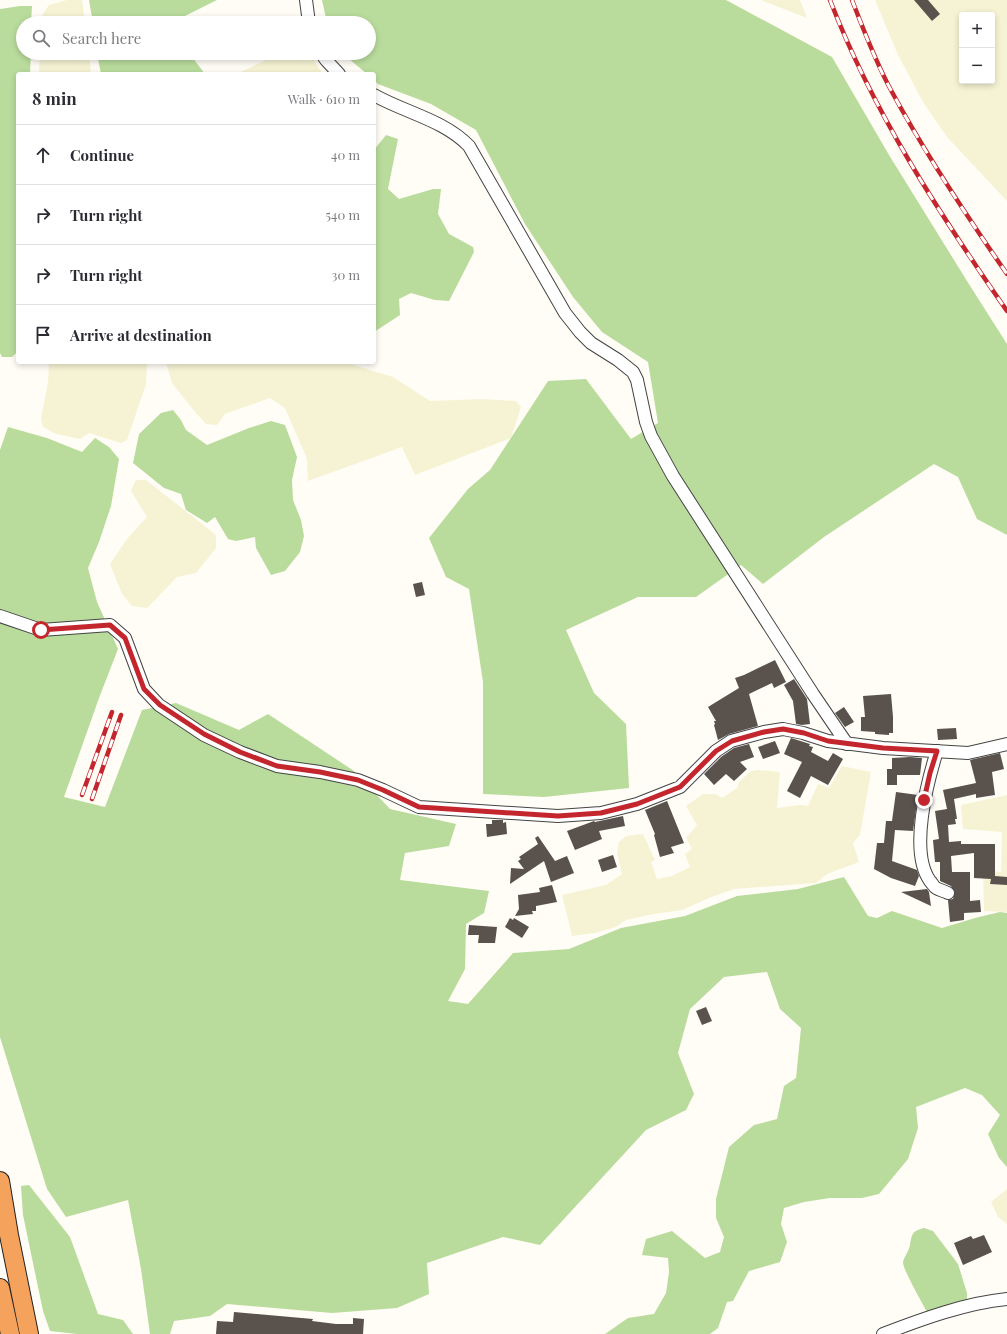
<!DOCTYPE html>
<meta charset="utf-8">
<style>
:root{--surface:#fff;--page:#f7f7f7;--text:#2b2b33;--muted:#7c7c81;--line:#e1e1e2}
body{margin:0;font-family:"Playfair Display",serif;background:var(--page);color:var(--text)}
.controls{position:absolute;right:12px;top:12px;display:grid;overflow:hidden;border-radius:4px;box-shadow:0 2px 6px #0003}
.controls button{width:36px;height:36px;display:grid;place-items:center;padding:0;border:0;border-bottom:1px solid var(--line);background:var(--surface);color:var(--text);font:20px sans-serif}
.stop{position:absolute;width:12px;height:12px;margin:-9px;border:3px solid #c4262e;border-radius:50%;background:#fff}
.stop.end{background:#c4262e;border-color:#fff;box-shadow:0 1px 4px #0008}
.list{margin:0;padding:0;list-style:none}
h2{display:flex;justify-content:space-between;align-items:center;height:52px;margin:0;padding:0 16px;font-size:17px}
h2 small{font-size:13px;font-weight:400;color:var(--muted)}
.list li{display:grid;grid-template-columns:26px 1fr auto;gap:12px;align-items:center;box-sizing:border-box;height:60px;padding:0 16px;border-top:1px solid var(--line)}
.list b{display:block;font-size:15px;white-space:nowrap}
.list em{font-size:13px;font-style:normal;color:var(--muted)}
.icon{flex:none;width:22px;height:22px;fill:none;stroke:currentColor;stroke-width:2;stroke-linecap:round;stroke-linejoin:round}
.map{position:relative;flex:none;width:1007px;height:1334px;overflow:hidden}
.search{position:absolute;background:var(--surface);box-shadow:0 2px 6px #0003;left:16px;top:16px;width:360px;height:44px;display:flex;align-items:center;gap:10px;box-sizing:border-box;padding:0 14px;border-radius:22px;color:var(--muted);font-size:15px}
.panel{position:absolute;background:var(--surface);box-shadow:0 2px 6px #0003;left:16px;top:72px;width:360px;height:292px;border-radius:4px}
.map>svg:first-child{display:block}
</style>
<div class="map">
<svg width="1007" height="1334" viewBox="0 0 1007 1334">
<rect width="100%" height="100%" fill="#fffdf5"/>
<g fill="#f6f3d4" fill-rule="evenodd">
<path d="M67 0H82L85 23H42L43 14 49 5Z"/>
<path d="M761 0H800L807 18Z"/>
<path d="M875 0H1007V201L947 137 923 102 898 55ZM962 15H992V81H962Z"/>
<path d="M40 53H89L91 74H39Z"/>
<path d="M280 53H309L323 74H237Z"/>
<path d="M49 362H147L146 384 127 440 121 443 89 433 80 439 56 434 43 427 41 419 48 382Z"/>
<path d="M166 362H344L393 377 430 401 482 399 516 401 521 407 511 438 415 475 402 447 308 481 307 459 285 408 270 398 225 414 217 425 206 424 195 412 172 383Z"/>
<path d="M136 480H146L216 535V548L196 573 177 577 147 608 132 606 122 594 110 564 127 539 147 517 131 491Z"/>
<path d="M842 766 871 772 860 835 853 843 859 862 827 874 816 883 734 889 709 898 682 910 654 914 626 920 616 927 595 933 572 936 562 895 606 885 622 874 617 854 619 842 626 836 643 834 655 860 651 862 657 879 672 876 690 867 685 854 692 849 686 838 697 825 686 806 703 794H716L722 798 737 788 739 782 751 771 758 770 780 772 777 808 800 805 808 806 818 784 829 788Z"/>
<path d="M1007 795V912L984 911 983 870 1001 872 1002 832 963 829 961 805Z"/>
<path d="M1007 1189V1224L998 1217 991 1202Z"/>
</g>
<g fill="#b9dc9c">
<path d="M89 0H217L179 19 180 23H93Z"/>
<path d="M322 0H726L832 57 889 155 967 281 1007 344V535L977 519 958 477 934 464 824 537 763 584 741 565 696 597H638L566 630 594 693 626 724 629 788 544 797 483 794V682L469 589 446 577 429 538 468 489 490 470 548 381 586 379 631 439 658 423 648 362 602 332 573 297 525 224 476 130 431 104 378 84 374 80V74H367L342 53H369V23H327Z"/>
<path d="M20 6H32L31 23H23V53H31L30 74H18V351L12 357H2L0 353V9Z"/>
<path d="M97 53H189L205 74H101Z"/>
<path d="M386 135 398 139 388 189 399 199 433 189H441L438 214 449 234 473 247 474 252 449 301 435 300 411 293 399 299 400 315 374 332V150Z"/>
<path d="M173 410 181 420 186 430 207 445 249 428 271 421 285 425 297 457 292 480 293 500 301 520 304 536 300 552 285 571 271 575 256 548 255 537 236 541 228 539 215 517 207 523 186 510 181 494 164 488 133 463 139 434 161 413Z"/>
<path d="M8 427 47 438 82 452 95 438 109 447 119 459 111 506 99 542 88 568 97 602 118 649 99 698 64 797 105 807 142 710 176 703 239 730 268 714 354 771 390 809 456 824 449 846 405 853 400 880 489 891 484 913 466 924 465 969 448 1001 468 1004 513 953 569 949 621 928 685 916 737 896 798 889 844 877 868 916 877 918 892 911 942 928 975 918 1000 912 1007 913V1167L999 1158 988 1134 1000 1115 982 1095 965 1088 916 1107 918 1128 908 1159 879 1194 862 1198H830L804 1202 784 1208 781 1224 787 1242 780 1262 749 1271 733 1301 727 1302 718 1328 710 1334H605L628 1318 654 1314 666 1293 669 1272 668 1258 642 1255 646 1239 672 1231 705 1258 720 1252 724 1237 716 1218V1199L729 1147 754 1125 777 1119 784 1086 796 1078 801 1028 780 1009 767 972 724 977 690 1009 678 1053 694 1094 686 1110 646 1130 540 1245 503 1237 427 1263 429 1294 397 1308 332 1313 227 1304 210 1316 174 1321 170 1334H150L141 1269 128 1200 66 1217 47 1189 0 1037V450Z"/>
<path d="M29 1185 70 1237 98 1314 123 1320 133 1334H77L50 1331 43 1311 23 1215 21 1186Z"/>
<path d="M924 1228 933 1231 958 1264 967 1293V1301L927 1312C923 1304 902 1268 903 1262 904 1257 909 1251 910 1245 912 1234 912 1231 924 1228Z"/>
</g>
<g fill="#5a524d">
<path d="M914 0H928L940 14 932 21Z"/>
<path d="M422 582 425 595 416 597 413 584Z"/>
<path d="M775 660 786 682 774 688 772 683 749 694 758 726 729 734 718 740 714 725 715 724 714 721H716L708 707 739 688 735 678 744 675Z"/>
<path d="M794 679 807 699 810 724 802 725 796 724 793 701 784 685Z"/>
<path d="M891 694 893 717V733H889V735L875 734V732L861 731V717H865L863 696Z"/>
<path d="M844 707 854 722 845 727 835 713Z"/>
<path d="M956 728 957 739 938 740 937 729Z"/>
<path d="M791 738 810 744 809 746 813 747 811 752 828 761 833 753 843 759 828 785 811 776 800 798 787 791 802 762 784 754Z"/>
<path d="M775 741 780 753 763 759 758 747Z"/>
<path d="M749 744 754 757 740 762 747 769 734 781 726 774 714 785 704 774 721 757 734 748Z"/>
<path d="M1000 753 1004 769 992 772 995 795 976 798V794L954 799 957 819H955L956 824 948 825 949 842 961 841V844H995V876L1007 877V885L990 884 991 879 974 878V853L951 856 952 872H970V901L980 900 981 912 964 913V920L950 922 948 900 953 899 955 892 951 886 940 881V862H935L933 840 939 839 935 811 947 809 943 790 976 783 970 760Z"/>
<path d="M910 757 922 758 920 775H897V785H887V769H892V758Z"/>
<path d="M896 792 918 795 913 831 895 830 892 861 917 870 919 876 915 886 891 878 874 869 877 843H884L886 821H892Z"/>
<path d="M667 801 684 843 671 847 674 853 660 857 654 835 655 834 645 810Z"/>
<path d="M623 816 625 826 599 831 602 839 575 850 567 831 594 821 595 822Z"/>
<path d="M492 820H503V823L506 822 507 834 487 837 486 824H492Z"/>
<path d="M538 836 555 861 567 856 574 873 551 882 544 861 510 884 511 868 524 869 518 861 521 859 519 857 538 844 535 838Z"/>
<path d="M613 855 617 867 602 872 598 860Z"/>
<path d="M552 885 557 902 536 906V911H532L533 914 515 916 519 909 518 895 540 892 539 888Z"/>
<path d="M927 889 929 892 931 906 901 892Z"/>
<path d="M510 918 513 920 514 918 529 927 522 938 505 927Z"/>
<path d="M469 925 497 927 495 943H478L479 935H468Z"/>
<path d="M706 1007 712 1021 702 1025 696 1011Z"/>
<path d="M984 1235 992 1252 963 1265 954 1243 971 1236 973 1239Z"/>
<path d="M234 1312 313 1319 312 1321 336 1324H353V1318L364 1319 363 1334H216L217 1321 233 1322Z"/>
</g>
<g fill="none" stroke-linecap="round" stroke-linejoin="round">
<g stroke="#444" stroke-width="14">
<g id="minor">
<path d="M306 0 309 23"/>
<path d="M321 53 326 60 339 74"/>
<path d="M374 95C406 113 444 120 469 146L565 313 580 332 591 343 618 360 633 372 637 380 646 422 651 436 673 476 813 694 847 744"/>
<path d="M0 616 41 630 110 625 125 638 144 689 159 705 204 735 240 752 277 766 320 772 358 780 383 790 419 807 558 816 601 813 637 804 680 787 716 751 731 741 764 732 783 729 803 733 828 741 883 748 968 753 1007 744"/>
<path d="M937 751C927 783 909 852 930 881 932 883 934 887 936 888 939 890 944 891 948 893"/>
<path d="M883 1334C922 1319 966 1303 1007 1299"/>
</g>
</g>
<g stroke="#222" stroke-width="20">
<g id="highway">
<path d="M0 1181 9 1235 29 1334"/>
<path d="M0 1288 10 1334"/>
</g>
</g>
<use href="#minor" stroke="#fff" stroke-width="12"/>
<use href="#highway" stroke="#f5a25d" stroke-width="18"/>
<g stroke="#c4262e" stroke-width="4.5">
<g id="rail">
<path d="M830 0C873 112 939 213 1007 311"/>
<path d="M852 0C864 31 876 63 892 92 926 155 966 215 1007 274"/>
<path d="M82 795 112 712"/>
<path d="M92 799 121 715"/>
</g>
</g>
<use href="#rail" stroke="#fff" stroke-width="3" stroke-dasharray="9" stroke-linecap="butt"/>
</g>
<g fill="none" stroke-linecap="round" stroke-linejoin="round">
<path stroke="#c4262e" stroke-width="5" d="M41 630 110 625 125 638 144 689 160 705 204 734 240 752 277 766 320 772 358 780 383 790 419 807 558 816 601 813 637 804 680 787 716 751 732 741 764 732 783 729 804 733 828 741 883 748 937 751 930 773 924 800"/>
</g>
</svg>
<div class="controls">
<button>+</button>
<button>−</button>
</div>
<div class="stop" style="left:41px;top:630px"></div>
<div class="stop end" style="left:924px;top:800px"></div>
<div class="search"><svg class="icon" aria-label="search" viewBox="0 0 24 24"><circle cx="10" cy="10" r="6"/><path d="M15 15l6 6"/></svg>Search here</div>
<section class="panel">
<h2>8 min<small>Walk · 610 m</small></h2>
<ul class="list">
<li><svg class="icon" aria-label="ahead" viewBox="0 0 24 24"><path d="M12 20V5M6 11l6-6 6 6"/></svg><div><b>Continue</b></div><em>40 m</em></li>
<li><svg class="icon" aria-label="right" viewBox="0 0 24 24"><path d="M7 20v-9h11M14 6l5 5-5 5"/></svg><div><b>Turn right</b></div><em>540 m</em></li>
<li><svg class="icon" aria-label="right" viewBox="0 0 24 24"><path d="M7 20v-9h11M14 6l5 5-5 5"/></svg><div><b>Turn right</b></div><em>30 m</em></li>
<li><svg class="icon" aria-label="arrive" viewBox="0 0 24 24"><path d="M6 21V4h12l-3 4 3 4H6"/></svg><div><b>Arrive at destination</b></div></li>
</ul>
</section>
</div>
